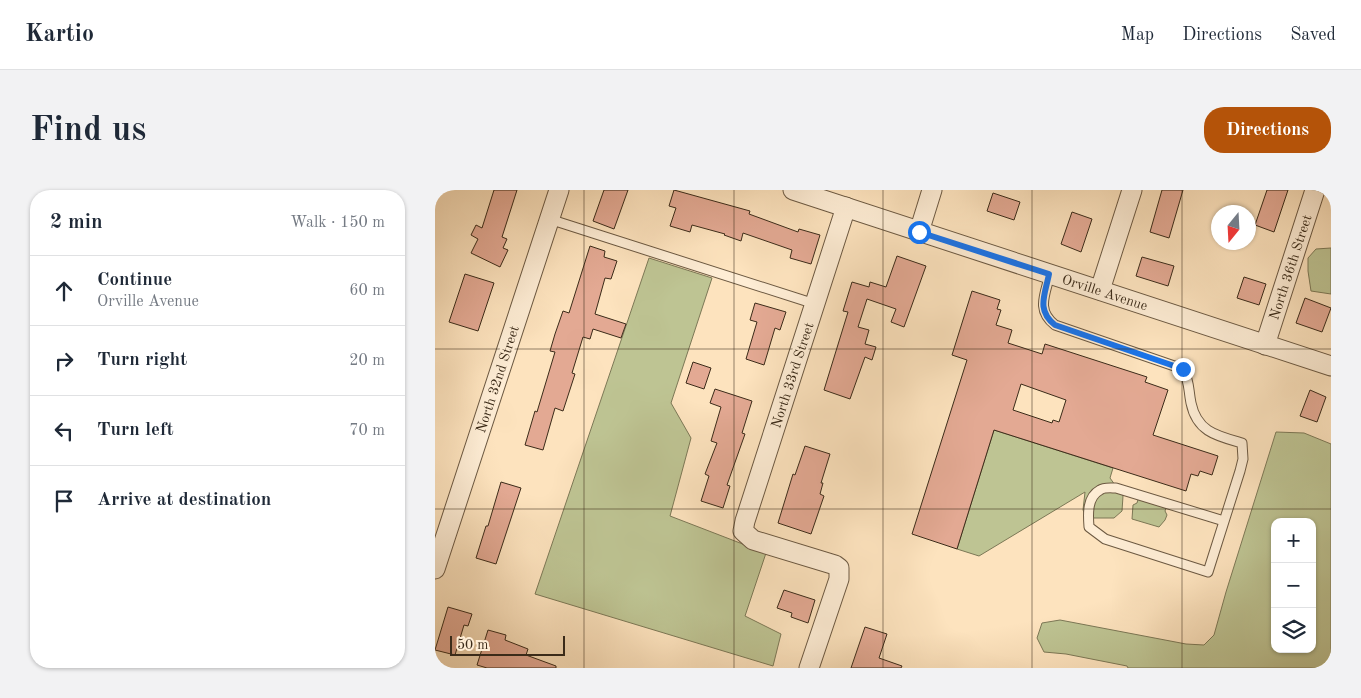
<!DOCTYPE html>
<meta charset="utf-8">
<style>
:root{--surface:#fff;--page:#f2f2f3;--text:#1f2937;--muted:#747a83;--line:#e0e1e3;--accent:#b45309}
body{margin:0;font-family:"Old Standard TT",serif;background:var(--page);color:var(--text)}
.controls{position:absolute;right:15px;bottom:15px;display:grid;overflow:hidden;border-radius:10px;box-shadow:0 1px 4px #0004}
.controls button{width:45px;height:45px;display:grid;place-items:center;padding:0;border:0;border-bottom:1px solid var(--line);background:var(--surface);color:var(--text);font:25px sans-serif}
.compass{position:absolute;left:776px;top:15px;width:45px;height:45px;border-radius:50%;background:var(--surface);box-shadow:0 1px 4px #0004;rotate:198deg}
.scale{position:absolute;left:15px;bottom:12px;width:115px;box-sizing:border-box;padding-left:5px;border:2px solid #3b2b19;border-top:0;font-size:14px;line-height:18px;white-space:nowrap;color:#3b2b19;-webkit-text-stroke:4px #feedd5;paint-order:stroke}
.stop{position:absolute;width:15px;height:15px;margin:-11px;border:4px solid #1a73e8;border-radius:50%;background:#fff}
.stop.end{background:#1a73e8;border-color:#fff;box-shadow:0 1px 5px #0008}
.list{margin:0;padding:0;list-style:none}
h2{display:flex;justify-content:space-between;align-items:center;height:65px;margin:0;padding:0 20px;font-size:21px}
h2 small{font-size:16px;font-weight:400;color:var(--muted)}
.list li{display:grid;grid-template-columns:32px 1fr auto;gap:15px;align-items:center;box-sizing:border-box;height:70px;padding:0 20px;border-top:1px solid var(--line)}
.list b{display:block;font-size:19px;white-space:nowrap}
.list p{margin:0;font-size:16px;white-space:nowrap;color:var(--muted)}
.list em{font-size:16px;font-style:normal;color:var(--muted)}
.icon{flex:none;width:28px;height:28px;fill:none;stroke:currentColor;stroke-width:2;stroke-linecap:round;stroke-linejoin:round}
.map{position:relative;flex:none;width:896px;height:478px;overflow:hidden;border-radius:20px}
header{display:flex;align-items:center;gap:30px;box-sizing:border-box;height:70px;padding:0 25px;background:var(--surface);border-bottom:1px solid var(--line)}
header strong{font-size:24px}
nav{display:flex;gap:28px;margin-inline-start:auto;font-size:18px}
.intro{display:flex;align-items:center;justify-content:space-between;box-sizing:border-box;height:120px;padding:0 30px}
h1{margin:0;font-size:35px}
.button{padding:12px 22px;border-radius:20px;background:var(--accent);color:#fff;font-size:18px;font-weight:700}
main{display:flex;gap:30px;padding:0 30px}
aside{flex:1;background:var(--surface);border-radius:20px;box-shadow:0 1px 4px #0004}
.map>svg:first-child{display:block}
</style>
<header>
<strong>Kartio</strong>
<nav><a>Map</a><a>Directions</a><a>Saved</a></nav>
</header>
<div class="intro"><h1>Find us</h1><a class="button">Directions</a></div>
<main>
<aside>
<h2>2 min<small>Walk · 150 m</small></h2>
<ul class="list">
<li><svg class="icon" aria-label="ahead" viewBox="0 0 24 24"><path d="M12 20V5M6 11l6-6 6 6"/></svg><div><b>Continue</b><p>Orville Avenue</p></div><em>60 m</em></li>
<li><svg class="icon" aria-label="right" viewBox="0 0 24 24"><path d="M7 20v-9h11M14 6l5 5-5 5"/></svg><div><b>Turn right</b></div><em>20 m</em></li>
<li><svg class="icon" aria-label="left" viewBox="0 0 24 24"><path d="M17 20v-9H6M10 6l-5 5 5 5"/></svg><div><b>Turn left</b></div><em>70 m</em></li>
<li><svg class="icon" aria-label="arrive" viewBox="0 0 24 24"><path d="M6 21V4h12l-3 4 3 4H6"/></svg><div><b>Arrive at destination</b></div></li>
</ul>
</aside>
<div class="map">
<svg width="896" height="478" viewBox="0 0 896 478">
<rect width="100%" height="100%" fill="#fde3be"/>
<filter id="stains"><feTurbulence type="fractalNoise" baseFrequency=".004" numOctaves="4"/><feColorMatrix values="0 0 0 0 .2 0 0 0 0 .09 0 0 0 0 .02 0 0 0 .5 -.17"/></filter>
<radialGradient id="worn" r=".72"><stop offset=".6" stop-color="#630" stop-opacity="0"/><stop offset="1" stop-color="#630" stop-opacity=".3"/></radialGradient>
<g fill="#bec493" stroke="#7c7856" fill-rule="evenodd">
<path d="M896 58V104L876 101 873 81V68L881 59Z"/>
<path d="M214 68 277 88 236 213 256 248 235 326 331 363 310 426 346 444 338 476 100 404Z"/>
<path d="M559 240 678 278 675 288 688 306 687 321 679 328H658L651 326 648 320 650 302 544 366 522 359Z"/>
<path d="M841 242 869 243 896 254V478H693L692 476 631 464 609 462 602 448 607 433 625 430 751 454 769 455 779 445 791 402ZM840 332H877V459H840Z"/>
<path d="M704 306 732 315 730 321 732 325 730 330 724 337 697 329 698 315 702 313Z"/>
</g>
<g fill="#e3a993" stroke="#3b2b19" fill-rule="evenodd">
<path d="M59 0H82L67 47 72 49 68 58 73 60 65 77 36 63 43 49 36 45 41 35 47 38Z"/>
<path d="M169 0H193L179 39 158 31Z"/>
<path d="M239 0 315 21 314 24 363 42 364 39 385 45 376 74 355 68 357 60 308 43 306 51 289 45 290 44 257 35 255 42 235 36 241 18 234 16Z"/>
<path d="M727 0H748L734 48 715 42Z"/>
<path d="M832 0H853L839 42 820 35Z"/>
<path d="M558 3 585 12 579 30 552 21Z"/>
<path d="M637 22 657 29 646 62 626 54Z"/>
<path d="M155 56 170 61 169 67 182 71 176 89 170 88 160 124 191 134 186 148 158 139 155 149 148 147 137 183 140 184 128 221 120 218 108 260 90 255 100 221 102 222 120 162 115 161 120 144 128 121 134 123Z"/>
<path d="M462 66 491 76 469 137 456 132 461 119 432 109 423 137 434 140 430 154 441 157 437 170 430 167 415 209 389 200 413 122 408 121 417 92 434 97 435 92 451 97Z"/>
<path d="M707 67 739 76 733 96 701 86Z"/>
<path d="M30 84 59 93 43 141 14 132Z"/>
<path d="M809 87 831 94 824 115 802 108Z"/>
<path d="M537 101 565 110 562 119 566 120 561 135 577 140 573 153 607 164 610 154 712 187 710 192 733 200 718 245 783 266 777 285 765 281 763 286 756 284 751 301 559 240 522 359 477 344 532 170 517 165ZM586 194 631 210 624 232 618 230 617 233 578 220Z"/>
<path d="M870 108 896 118 887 142 861 133Z"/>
<path d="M320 113 351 122 345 140 340 138 329 175 311 169 322 132 315 130Z"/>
<path d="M258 172 276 178 269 199 251 193Z"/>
<path d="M280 199 317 211 307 243 310 244 292 295 295 296 288 318 266 311 274 286 270 284 282 253 276 251 286 217 275 213Z"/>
<path d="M875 200 891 207 882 232 865 226Z"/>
<path d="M370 256 395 264 386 293H388L385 304 389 306 376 344 343 333 358 284 360 285Z"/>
<path d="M66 292 86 298 61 374 41 368 51 336H53Z"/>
<path d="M349 400 380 410 373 433 356 427 357 423 342 418Z"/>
<path d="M13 417 37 424 33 436 29 435 20 465 0 460Z"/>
<path d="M430 437 452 444 444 468 467 476 466 478H416Z"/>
<path d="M53 440 71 445 70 450 93 459 91 465 121 476V478H52L42 475Z"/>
</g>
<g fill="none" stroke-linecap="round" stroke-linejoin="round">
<g stroke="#6c5942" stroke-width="11">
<g id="lane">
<path d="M114 29 380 114"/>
<path d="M615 84C610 105 601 120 620 135L748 179C755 193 753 198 756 213 762 242 782 246 807 253L808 269 805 281 773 382 670 349 654 337C653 324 652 307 665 300 669 297 676 298 681 298L789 331"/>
</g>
</g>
<g stroke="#6c5942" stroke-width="21">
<g id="street">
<path d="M358 0 896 176"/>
<path d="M484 42 497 0"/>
<path d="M665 100 697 0"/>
<path d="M830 155 880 0"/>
<path d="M0 379 124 0"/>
<path d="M374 478 404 389V378L400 375 318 350 308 341 310 331 411 17"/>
</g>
</g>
<use href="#lane" stroke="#feedd5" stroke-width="9"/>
<use href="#street" stroke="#feedd5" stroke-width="19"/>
</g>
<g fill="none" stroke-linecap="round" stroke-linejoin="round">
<path stroke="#1a73e8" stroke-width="6" d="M484 42 614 84C610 105 601 120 620 135L748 179"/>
</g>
<path fill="none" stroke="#3b2b19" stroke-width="1" stroke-opacity="0.55" d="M149 0V478M299 0V478M448 0V478M597 0V478M747 0V478M0 159H896M0 319H896"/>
<g text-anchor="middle" stroke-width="5" stroke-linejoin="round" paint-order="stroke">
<g font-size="14" fill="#3b2b19" stroke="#feedd5">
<text transform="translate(855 77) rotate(-72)" y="5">North 36th Street</text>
<text transform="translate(670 102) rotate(18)" y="5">Orville Avenue</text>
<text transform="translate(357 185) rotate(-72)" y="5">North 33rd Street</text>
<text transform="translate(62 189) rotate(-72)" y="5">North 32nd Street</text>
</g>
</g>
<rect width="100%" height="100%" filter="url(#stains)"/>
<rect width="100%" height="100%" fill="url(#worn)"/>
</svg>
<div class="controls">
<button>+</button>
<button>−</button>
<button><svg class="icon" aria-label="layers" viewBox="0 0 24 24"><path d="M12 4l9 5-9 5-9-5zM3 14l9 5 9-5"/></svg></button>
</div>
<svg class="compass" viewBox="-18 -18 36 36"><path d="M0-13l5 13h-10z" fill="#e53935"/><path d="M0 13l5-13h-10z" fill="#747a83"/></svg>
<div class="scale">50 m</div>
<div class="stop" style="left:484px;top:42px"></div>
<div class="stop end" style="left:748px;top:179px"></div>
</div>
</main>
